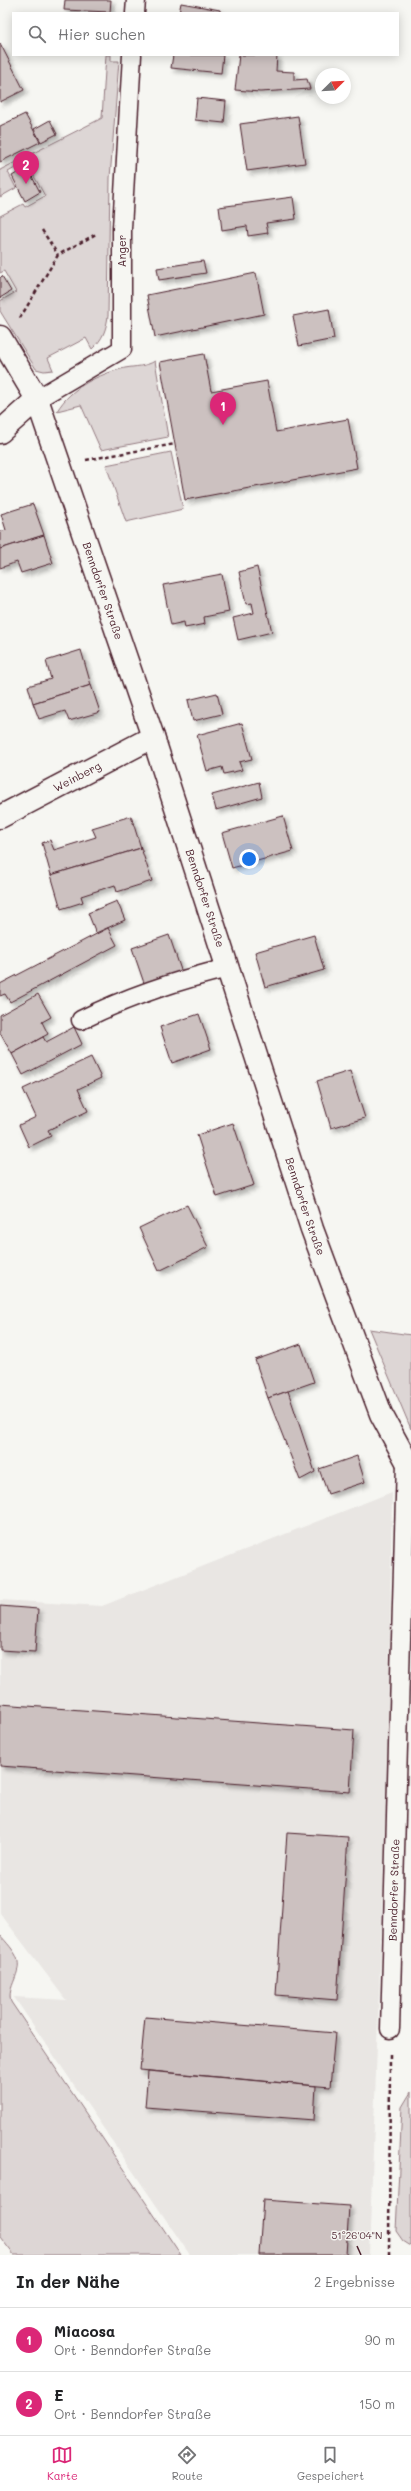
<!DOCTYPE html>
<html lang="de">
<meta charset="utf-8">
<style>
:root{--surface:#fff;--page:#f2f2f2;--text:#202124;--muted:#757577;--line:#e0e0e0;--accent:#db2777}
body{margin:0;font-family:Mali,sans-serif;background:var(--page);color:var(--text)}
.compass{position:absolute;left:315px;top:68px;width:36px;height:36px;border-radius:50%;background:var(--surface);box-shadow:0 2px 10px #0003;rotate:66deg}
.you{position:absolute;left:249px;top:859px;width:14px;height:14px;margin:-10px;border:3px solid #fff;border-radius:50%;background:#1a73e8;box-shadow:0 0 0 6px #1a73e833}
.badge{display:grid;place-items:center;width:26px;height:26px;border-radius:50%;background:var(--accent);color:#fff;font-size:13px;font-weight:700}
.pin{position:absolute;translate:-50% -33px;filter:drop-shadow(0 1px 2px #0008)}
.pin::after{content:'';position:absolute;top:21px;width:14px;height:12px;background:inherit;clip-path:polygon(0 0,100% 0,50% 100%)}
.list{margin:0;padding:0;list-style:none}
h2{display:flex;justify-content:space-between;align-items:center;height:52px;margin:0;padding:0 16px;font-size:17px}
h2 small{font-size:13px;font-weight:400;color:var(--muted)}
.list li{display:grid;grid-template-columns:26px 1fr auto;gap:12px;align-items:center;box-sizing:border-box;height:64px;padding:0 16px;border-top:1px solid var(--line)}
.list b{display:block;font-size:15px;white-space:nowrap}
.list p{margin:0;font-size:13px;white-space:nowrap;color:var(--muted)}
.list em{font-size:13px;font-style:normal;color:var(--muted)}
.icon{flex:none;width:22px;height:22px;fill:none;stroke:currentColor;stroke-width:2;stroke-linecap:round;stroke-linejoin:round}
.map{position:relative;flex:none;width:411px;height:2255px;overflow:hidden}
.search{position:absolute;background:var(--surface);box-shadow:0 2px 10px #0003;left:12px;right:12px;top:12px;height:44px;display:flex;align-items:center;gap:10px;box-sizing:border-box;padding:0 14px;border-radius:0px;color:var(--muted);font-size:15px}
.sheet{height:180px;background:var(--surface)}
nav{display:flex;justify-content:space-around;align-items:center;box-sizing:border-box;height:56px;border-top:1px solid var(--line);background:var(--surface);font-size:11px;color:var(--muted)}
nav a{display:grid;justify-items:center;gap:2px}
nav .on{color:var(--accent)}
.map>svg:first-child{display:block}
</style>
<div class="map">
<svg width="411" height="2255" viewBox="0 0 411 2255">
<defs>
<filter id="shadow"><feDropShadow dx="3.5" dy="3.5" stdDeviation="2" flood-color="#0004"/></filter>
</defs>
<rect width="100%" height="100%" fill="#f6f6f2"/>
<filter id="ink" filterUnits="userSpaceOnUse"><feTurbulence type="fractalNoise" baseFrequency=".025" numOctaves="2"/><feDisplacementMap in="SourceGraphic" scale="8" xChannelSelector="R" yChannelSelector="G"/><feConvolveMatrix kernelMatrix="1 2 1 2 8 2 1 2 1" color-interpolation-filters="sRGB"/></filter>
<g filter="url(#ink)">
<path fill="#e9e6e3" d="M392 1492 388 1759 369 2255H190L14 1997 66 2000 0 1913V1600L102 1606Z"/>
<g fill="#ddd6d5" stroke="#947a80">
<path d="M106 55H111V61H119L110 178 108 316C106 330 103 339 92 349L86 338 48 358 53 370 44 371 36 369 0 311V301L16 292 4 271 0 273V216L23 204 25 207 45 196 26 162 8 172 16 188 0 197V170L102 118Z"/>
<path d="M155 361 168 437 101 450 81 405 57 411C71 387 99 374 125 368 136 366 145 367 155 361Z"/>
<path d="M171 452 183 509 126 522 106 465Z"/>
<path d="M369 1329 411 1335V1429Z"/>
<path d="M0 1935C6 1942 14 1950 17 1958 23 1973 6 1987 11 2002L181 2255H14L0 2237Z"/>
<path d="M411 2092V2246L403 2241 396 2231 402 2107Z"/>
</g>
<g fill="#ccc1c0" stroke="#4a1f2b" filter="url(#shadow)">
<path d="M65 0H111L110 12 64 10Z"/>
<path d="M181 3 220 10V13H179Z"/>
<path d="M0 43 24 90 0 102Z"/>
<path d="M173 55H223L221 73 171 68Z"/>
<path d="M239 55H277L276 71 294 72V80L307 79 310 89 260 92 235 90Z"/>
<path d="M197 98 226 101 224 123 195 120Z"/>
<path d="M25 114 40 142 0 162V126Z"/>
<path d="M298 116 305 163 247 171 240 124Z"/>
<path d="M50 120 57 134 41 142 34 129Z"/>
<path d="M27 167 40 192 25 201 12 176Z"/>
<path d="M293 197 296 219 266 223 268 233 248 236 247 226 222 230 219 207Z"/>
<path d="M203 261 206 273 159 280 157 268Z"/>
<path d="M256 273 264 314 155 337 147 295Z"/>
<path d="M2 276 11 291 0 298V278Z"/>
<path d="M329 309 334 339 299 346 293 316Z"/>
<path d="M204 354 211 391 267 381 276 432 348 419 357 468 185 500 160 362Z"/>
<path d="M33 504 44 535 0 549V532L6 530 1 514Z"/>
<path d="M44 535 53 563 21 573 17 562 0 568V549Z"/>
<path d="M257 567 272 632 238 640 233 618 254 613 252 603 246 604 239 572Z"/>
<path d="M222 574 229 612 204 617 205 624 185 628 184 622 171 625 163 585Z"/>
<path d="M81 650 91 685 33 703 28 686 51 679 46 661Z"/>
<path d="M91 685 100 712 69 721 65 711 39 719 33 703Z"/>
<path d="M217 693 222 714 193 721 188 700Z"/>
<path d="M242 723 252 759 239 762 242 770 224 774 222 767 207 771 197 735Z"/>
<path d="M259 782 262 797 216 810 212 795Z"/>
<path d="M131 816 141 848 51 875 42 843 50 840 54 850 96 837 92 828Z"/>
<path d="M283 816 293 851 232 868 222 833Z"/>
<path d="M141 848 152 881 117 892 115 885 81 896 83 902 61 909 51 875Z"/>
<path d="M117 901 125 920 96 933 88 913Z"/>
<path d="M108 928 117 945 10 1002 5 994 0 996V984Z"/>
<path d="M169 935 182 973 145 986 132 948Z"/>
<path d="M314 935 324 970 265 987 255 952Z"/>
<path d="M38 994 51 1017 42 1022 48 1034 12 1054 0 1033V1015Z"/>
<path d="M199 1014 211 1049 172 1063 160 1027Z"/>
<path d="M74 1027 82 1044 23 1075 12 1054 43 1037 46 1042Z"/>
<path d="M91 1057 101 1078 78 1089 88 1111 48 1130 51 1136 29 1147 19 1125 36 1117 23 1089Z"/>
<path d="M350 1071 365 1118 331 1128 317 1081Z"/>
<path d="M233 1123 254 1185 217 1197 197 1135Z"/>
<path d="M187 1205 208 1247 159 1271 139 1228Z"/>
<path d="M301 1344 314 1382 268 1398 255 1360Z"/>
<path d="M288 1391 315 1472 300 1480 268 1398Z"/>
<path d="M357 1456 365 1482 328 1494 319 1469Z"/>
<path d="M0 1606 38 1609 35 1652 0 1650Z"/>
<path d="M0 1704 354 1730 350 1792 0 1766Z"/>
<path d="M287 1833 348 1837 337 2000 276 1995Z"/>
<path d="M145 2017 335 2033 330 2087 140 2070Z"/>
<path d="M148 2071 316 2086 314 2120 145 2107Z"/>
<path d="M263 2200 349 2206 346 2255H259Z"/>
</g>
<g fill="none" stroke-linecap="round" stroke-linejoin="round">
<g stroke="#4a1f2b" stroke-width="21">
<g id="lane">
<path d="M135 13 136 0"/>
<path d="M37 399 122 349V228L132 55"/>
<path d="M81 1020C127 997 178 980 228 968"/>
<path id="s1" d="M390 2029 406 1462"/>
</g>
</g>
<g stroke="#4a1f2b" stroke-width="25">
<g id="street">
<path id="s2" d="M0 337 37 399 153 737 312 1229 381 1414 411 1469"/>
<path d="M0 432 37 399"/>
<path id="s3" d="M0 817 153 737"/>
</g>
</g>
<g stroke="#4a1f2b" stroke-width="2.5" stroke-dasharray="4 3" stroke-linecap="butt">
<path d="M42 230 58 255"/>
<path d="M20 318 58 255 96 234"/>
<path d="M86 460 175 444"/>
<path d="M389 2255 390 2054"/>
</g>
<use href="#lane" stroke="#f6f6f2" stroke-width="18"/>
<use href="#street" stroke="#f6f6f2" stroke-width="22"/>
</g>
</g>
<path fill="none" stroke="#4a1f2b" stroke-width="1.5" d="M357 2246 361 2255"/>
<g text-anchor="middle" stroke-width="3" stroke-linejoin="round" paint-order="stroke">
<g font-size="11" fill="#4a1f2b" stroke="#f6f6f2">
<text transform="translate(122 251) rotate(-90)" y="4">Anger</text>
<text dy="4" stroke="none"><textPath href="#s2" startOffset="275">Benndorfer Straße</textPath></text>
<text dy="4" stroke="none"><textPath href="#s3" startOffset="87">Weinberg</textPath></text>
<text dy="4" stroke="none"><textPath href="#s2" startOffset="599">Benndorfer Straße</textPath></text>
<text dy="4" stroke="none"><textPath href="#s2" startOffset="923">Benndorfer Straße</textPath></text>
<text dy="4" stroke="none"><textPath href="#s1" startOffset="139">Benndorfer Straße</textPath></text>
</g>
</g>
<g font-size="10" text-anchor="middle" fill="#4a1f2b" stroke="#f6f6f2" stroke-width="3" stroke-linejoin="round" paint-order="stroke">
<text x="357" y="2239">51°26'04"N</text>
</g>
</svg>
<svg class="compass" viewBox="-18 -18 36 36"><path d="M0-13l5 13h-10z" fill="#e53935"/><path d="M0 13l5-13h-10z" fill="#757577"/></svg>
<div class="you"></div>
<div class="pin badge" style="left:223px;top:425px">1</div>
<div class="pin badge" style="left:26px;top:184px">2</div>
<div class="search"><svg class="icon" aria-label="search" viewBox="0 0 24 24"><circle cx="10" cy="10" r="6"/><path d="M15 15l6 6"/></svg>Hier suchen</div>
</div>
<section class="sheet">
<h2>In der Nähe<small>2 Ergebnisse</small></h2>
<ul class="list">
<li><span class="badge">1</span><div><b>Miacosa</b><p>Ort · Benndorfer Straße</p></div><em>90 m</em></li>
<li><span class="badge">2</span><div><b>E</b><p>Ort · Benndorfer Straße</p></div><em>150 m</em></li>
</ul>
</section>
<nav>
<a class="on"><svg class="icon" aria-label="map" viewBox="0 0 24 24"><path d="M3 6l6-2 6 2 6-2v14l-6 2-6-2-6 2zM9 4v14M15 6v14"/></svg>Karte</a>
<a><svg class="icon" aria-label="directions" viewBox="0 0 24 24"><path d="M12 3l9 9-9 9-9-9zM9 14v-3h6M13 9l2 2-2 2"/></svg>Route</a>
<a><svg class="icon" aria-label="saved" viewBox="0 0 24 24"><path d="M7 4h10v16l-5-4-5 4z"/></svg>Gespeichert</a>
</nav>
